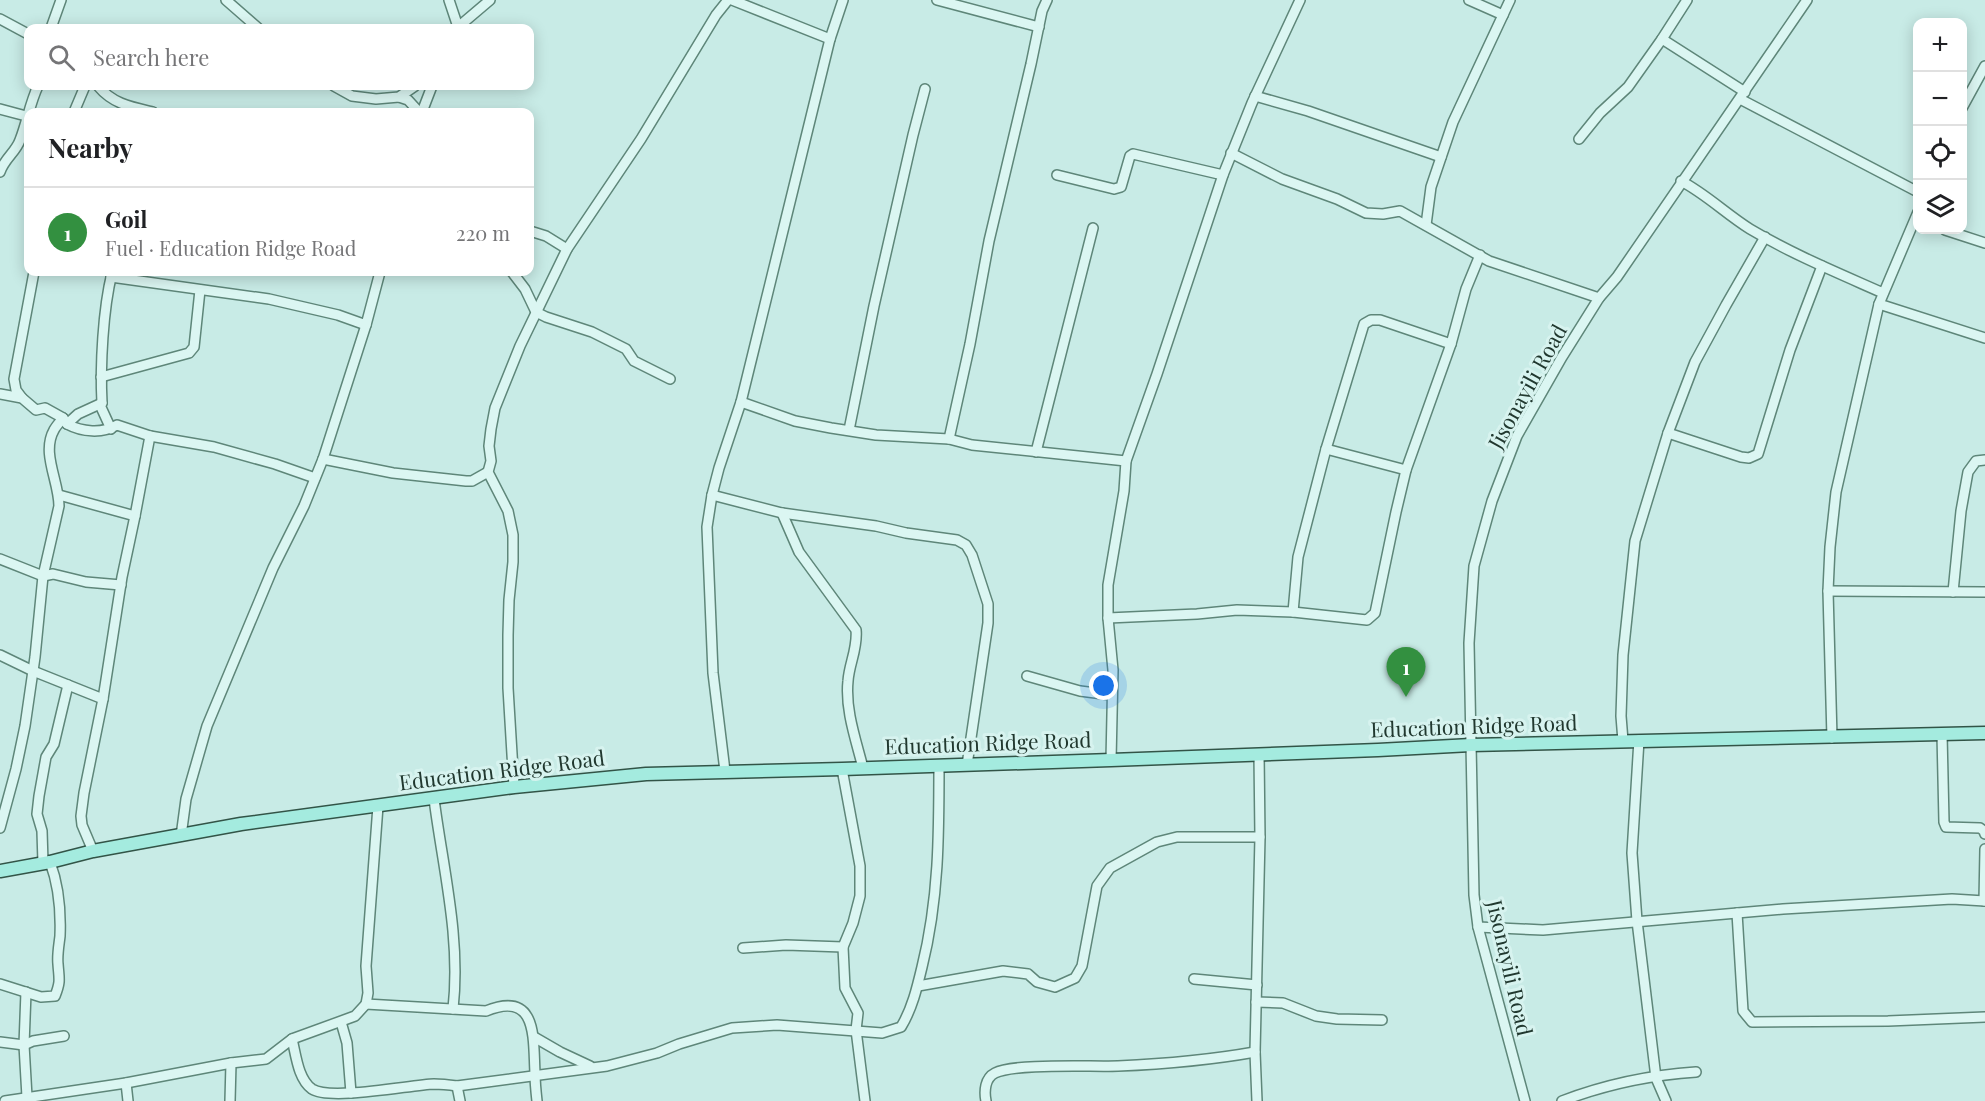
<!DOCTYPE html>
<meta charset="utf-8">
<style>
:root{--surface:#fff;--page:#f2f2f2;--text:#202124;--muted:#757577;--line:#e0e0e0;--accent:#339040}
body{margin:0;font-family:"Playfair Display",serif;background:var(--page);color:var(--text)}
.controls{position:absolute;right:18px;top:18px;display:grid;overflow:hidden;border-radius:12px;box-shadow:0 3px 15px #0003}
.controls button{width:54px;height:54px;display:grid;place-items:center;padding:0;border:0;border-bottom:2px solid var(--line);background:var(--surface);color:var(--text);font:30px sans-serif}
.you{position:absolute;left:1104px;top:686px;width:21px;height:21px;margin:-15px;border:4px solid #fff;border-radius:50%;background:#1a73e8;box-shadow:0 0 0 9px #1a73e833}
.badge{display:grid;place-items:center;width:39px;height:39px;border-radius:50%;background:var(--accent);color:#fff;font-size:20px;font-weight:700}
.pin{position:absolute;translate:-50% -50px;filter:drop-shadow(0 2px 3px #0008)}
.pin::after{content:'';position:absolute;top:32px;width:21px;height:18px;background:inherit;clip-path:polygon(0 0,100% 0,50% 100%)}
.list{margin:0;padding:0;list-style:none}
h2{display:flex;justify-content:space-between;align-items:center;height:78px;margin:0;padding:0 24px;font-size:26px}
h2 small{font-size:20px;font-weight:400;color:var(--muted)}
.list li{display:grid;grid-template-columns:39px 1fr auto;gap:18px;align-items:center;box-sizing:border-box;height:90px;padding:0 24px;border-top:2px solid var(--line)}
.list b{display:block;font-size:22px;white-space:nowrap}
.list p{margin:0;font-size:20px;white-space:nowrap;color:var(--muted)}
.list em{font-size:20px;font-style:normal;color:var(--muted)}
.icon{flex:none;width:33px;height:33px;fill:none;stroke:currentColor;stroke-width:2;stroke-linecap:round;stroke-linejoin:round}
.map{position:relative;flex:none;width:1985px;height:1101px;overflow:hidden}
.search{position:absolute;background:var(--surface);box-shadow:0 3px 15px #0003;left:24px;top:24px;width:510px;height:66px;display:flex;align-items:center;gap:15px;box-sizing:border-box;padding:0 21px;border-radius:12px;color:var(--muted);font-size:22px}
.panel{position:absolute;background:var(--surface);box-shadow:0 3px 15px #0003;left:24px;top:108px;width:510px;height:168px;border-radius:12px}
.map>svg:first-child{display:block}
</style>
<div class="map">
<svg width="1985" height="1101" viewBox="0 0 1985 1101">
<rect width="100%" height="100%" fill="#c8ebe6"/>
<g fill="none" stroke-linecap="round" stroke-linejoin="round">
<g stroke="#5e8679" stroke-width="12">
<g id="minor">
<path d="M226 0 258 28"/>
<path d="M449 0 458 27"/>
<path d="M732 0 830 39"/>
<path d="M937 0 1039 27"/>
<path d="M1469 0 1503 15"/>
<path d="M0 19 28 34"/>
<path d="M51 28 61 0"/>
<path d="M457 28 490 0"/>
<path d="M1662 39 1745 92"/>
<path d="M98 86C113 104 131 107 153 112"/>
<path d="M334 86 352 96 376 99 399 97 415 86"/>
<path d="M1255 96 1308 111 1441 157"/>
<path d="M399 97 408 100 419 112"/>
<path d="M1740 99 1918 192"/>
<path d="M1962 108 1985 66"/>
<path d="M0 109 26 116"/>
<path d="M74 112 85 86"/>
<path d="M422 112 432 86"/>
<path d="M1579 139 1600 113 1628 87 1662 39 1687 0"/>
<path d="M1231 153 1282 179 1337 199 1366 213 1383 214 1400 211 1489 261 1599 298"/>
<path d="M0 172C4 159 16 152 20 140 27 122 30 103 38 86"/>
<path d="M1057 175 1114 189 1121 187 1130 156 1133 154 1223 175"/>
<path d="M1681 181C1706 194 1726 214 1750 229 1792 254 1838 273 1883 293"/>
<path d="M1426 225 1431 187 1453 122 1510 0"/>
<path d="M1945 230 1985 243"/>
<path d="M530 231 546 236 567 249"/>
<path d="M512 272 525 289 536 312 546 317 592 332 626 349 634 361 670 379"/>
<path d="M111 277 269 299 338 315 366 325"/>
<path d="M1879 304 1985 338"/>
<path d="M101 377 189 353 194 347 200 290"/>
<path d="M0 394 22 398 36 410 45 408 63 418"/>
<path d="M22 398 16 390 14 379 34 272"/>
<path d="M741 402 795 421 831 428 876 435 949 439 972 445 1126 461"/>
<path d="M67 424C82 432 102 434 117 425L150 436 214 447 275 464 315 478"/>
<path d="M111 429 100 405 102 403C100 366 103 309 112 273"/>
<path d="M849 430 874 306 913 135 925 89"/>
<path d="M1668 433 1741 457 1749 458 1758 454 1790 350 1822 266"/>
<path d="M949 439 970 344 989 241 1031 64 1042 11 1047 0"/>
<path d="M1326 449 1406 470"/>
<path d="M1036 452 1093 228"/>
<path d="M323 459 393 473 466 481H472L488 472"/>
<path d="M59 495 135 516"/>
<path d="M712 495 782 513 876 526 906 533 957 540 966 545 972 555 988 604V623L967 765"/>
<path d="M782 513 799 552 856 630C858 648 849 664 848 681 845 710 856 740 863 768"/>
<path d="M0 559 43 576 53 574 86 582 121 585"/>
<path d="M1828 591 1985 592"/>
<path d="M1953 592 1961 511 1968 472 1976 461 1985 460"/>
<path d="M1293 612 1298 557 1326 449 1364 324 1371 320H1380L1451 344"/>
<path d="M1108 618 1197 614 1237 610 1293 612 1367 620 1375 613 1396 512 1406 470 1451 344 1466 289 1480 255"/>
<path d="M0 655 33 671 103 699"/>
<path d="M1027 676 1080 691 1111 695"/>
<path d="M1942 734 1944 822 1946 827 1980 828 1984 831 1985 834"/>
<path d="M1832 738 1828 591 1830 547 1836 492 1879 304 1918 212"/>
<path d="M1639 740 1632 853 1637 921 1656 1078 1666 1101"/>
<path d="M1623 741 1621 716 1623 655 1635 541 1668 433 1695 362 1726 305 1765 237"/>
<path d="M1111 760 1113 670 1108 618V585L1124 491 1126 461 1157 374 1223 175 1252 103 1300 0"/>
<path d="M842 769 860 866V896L853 923 843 947 845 988 858 1013 856 1030 865 1101"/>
<path d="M725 771 713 673 707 527 712 495 719 468 741 402 830 39 843 0"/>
<path d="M514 787 508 688V635L509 600 513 562V535L508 511 488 472 491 461 489 446 491 429 495 408 520 346 567 249 641 139 716 15 728 0"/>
<path d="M434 799C443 869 461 938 453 1009"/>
<path d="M0 828 16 769 25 726 35 657 43 576 59 506C59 481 41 453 54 430 56 426 60 422 63 418L67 424 78 414 102 403"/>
<path d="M181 836 186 799 207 726 273 568 304 506 323 459 366 325 380 272"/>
<path d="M93 851 82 825 81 816 84 793 103 699 122 577 135 516 150 436"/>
<path d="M43 863 42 831 37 814 39 796 46 757 54 744 68 685"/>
<path d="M1984 901 1985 849"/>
<path d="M1737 913 1743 1011 1752 1022 1888 1021 1985 1017"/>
<path d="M1478 927 1543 930 1783 909 1952 899 1985 901"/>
<path d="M743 948 786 945 843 947"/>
<path d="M1194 979 1257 985"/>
<path d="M0 984 41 997 55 996C61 981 59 979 58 964 57 955 59 945 60 936 61 911 59 886 50 862"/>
<path d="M918 986 1003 971 1028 974 1037 982 1055 987 1075 978 1082 966 1097 886 1110 868 1157 842 1177 837H1260"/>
<path d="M26 992 24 1045 27 1097"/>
<path d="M1256 1002 1283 1003 1316 1016 1337 1019 1382 1020"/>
<path d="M366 1004 486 1011C538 990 533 1038 535 1073 535 1082 536 1092 537 1101"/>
<path d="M341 1022 347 1043 351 1093"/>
<path d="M534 1037 560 1052 590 1066"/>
<path d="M292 1039C296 1055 298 1079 312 1089 330 1101 410 1085 434 1084 442 1084 450 1085 457 1086L607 1066 657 1053 679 1044 732 1028 777 1025 882 1033 901 1027C912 1009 917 988 922 967 939 899 939 834 939 765"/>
<path d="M0 1042 24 1045 33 1041 64 1036"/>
<path d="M126 1083 128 1101"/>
<path d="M457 1086 460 1101"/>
<path d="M5 1101 126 1083 231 1063 266 1059 292 1039 355 1016 366 1004 368 993 366 966 378 806"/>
<path d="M230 1101 231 1063"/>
<path d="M986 1101C984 1091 985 1078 995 1073 1014 1063 1092 1067 1118 1066 1164 1064 1210 1060 1255 1052"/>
<path d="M1257 1101 1255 1052 1260 837 1259 754"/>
<path d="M1525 1101 1478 927 1474 895 1469 643 1474 566 1492 501 1517 436 1562 357 1599 298 1617 277 1807 0"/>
<path d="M1562 1101C1604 1085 1651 1075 1696 1072"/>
</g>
</g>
<g stroke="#325447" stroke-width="15">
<path id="major" d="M0 871 50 862 93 851 241 824 514 787 646 774 842 769 1111 760 1378 750 1471 745 1985 733"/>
</g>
<use href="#minor" stroke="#dbf6f2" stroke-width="9"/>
<use href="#major" stroke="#a4ebdf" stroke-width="12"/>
</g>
<g text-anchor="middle" stroke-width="6" stroke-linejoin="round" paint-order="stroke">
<g font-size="21" fill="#21382f" stroke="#d7f3ef">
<text transform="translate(1528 387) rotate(-61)" y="7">Jisonayili Road</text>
<text transform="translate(1474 727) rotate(-2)" y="7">Education Ridge Road</text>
<text transform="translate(988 744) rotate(-2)" y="7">Education Ridge Road</text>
<text transform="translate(502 771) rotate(-7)" y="7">Education Ridge Road</text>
<text transform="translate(1509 968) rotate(77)" y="7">Jisonayili Road</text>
</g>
</g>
</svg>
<div class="controls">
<button>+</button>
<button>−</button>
<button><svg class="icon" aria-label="locate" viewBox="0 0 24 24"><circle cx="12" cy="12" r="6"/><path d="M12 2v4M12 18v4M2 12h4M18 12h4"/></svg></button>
<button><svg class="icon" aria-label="layers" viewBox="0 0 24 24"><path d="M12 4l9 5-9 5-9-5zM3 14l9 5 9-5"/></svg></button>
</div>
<div class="you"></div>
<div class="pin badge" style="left:1406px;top:697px">1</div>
<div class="search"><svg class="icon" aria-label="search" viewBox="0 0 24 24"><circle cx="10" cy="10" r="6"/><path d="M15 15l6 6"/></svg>Search here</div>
<section class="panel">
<h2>Nearby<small></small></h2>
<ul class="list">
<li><span class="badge">1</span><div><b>Goil</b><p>Fuel · Education Ridge Road</p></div><em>220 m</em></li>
</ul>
</section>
</div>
